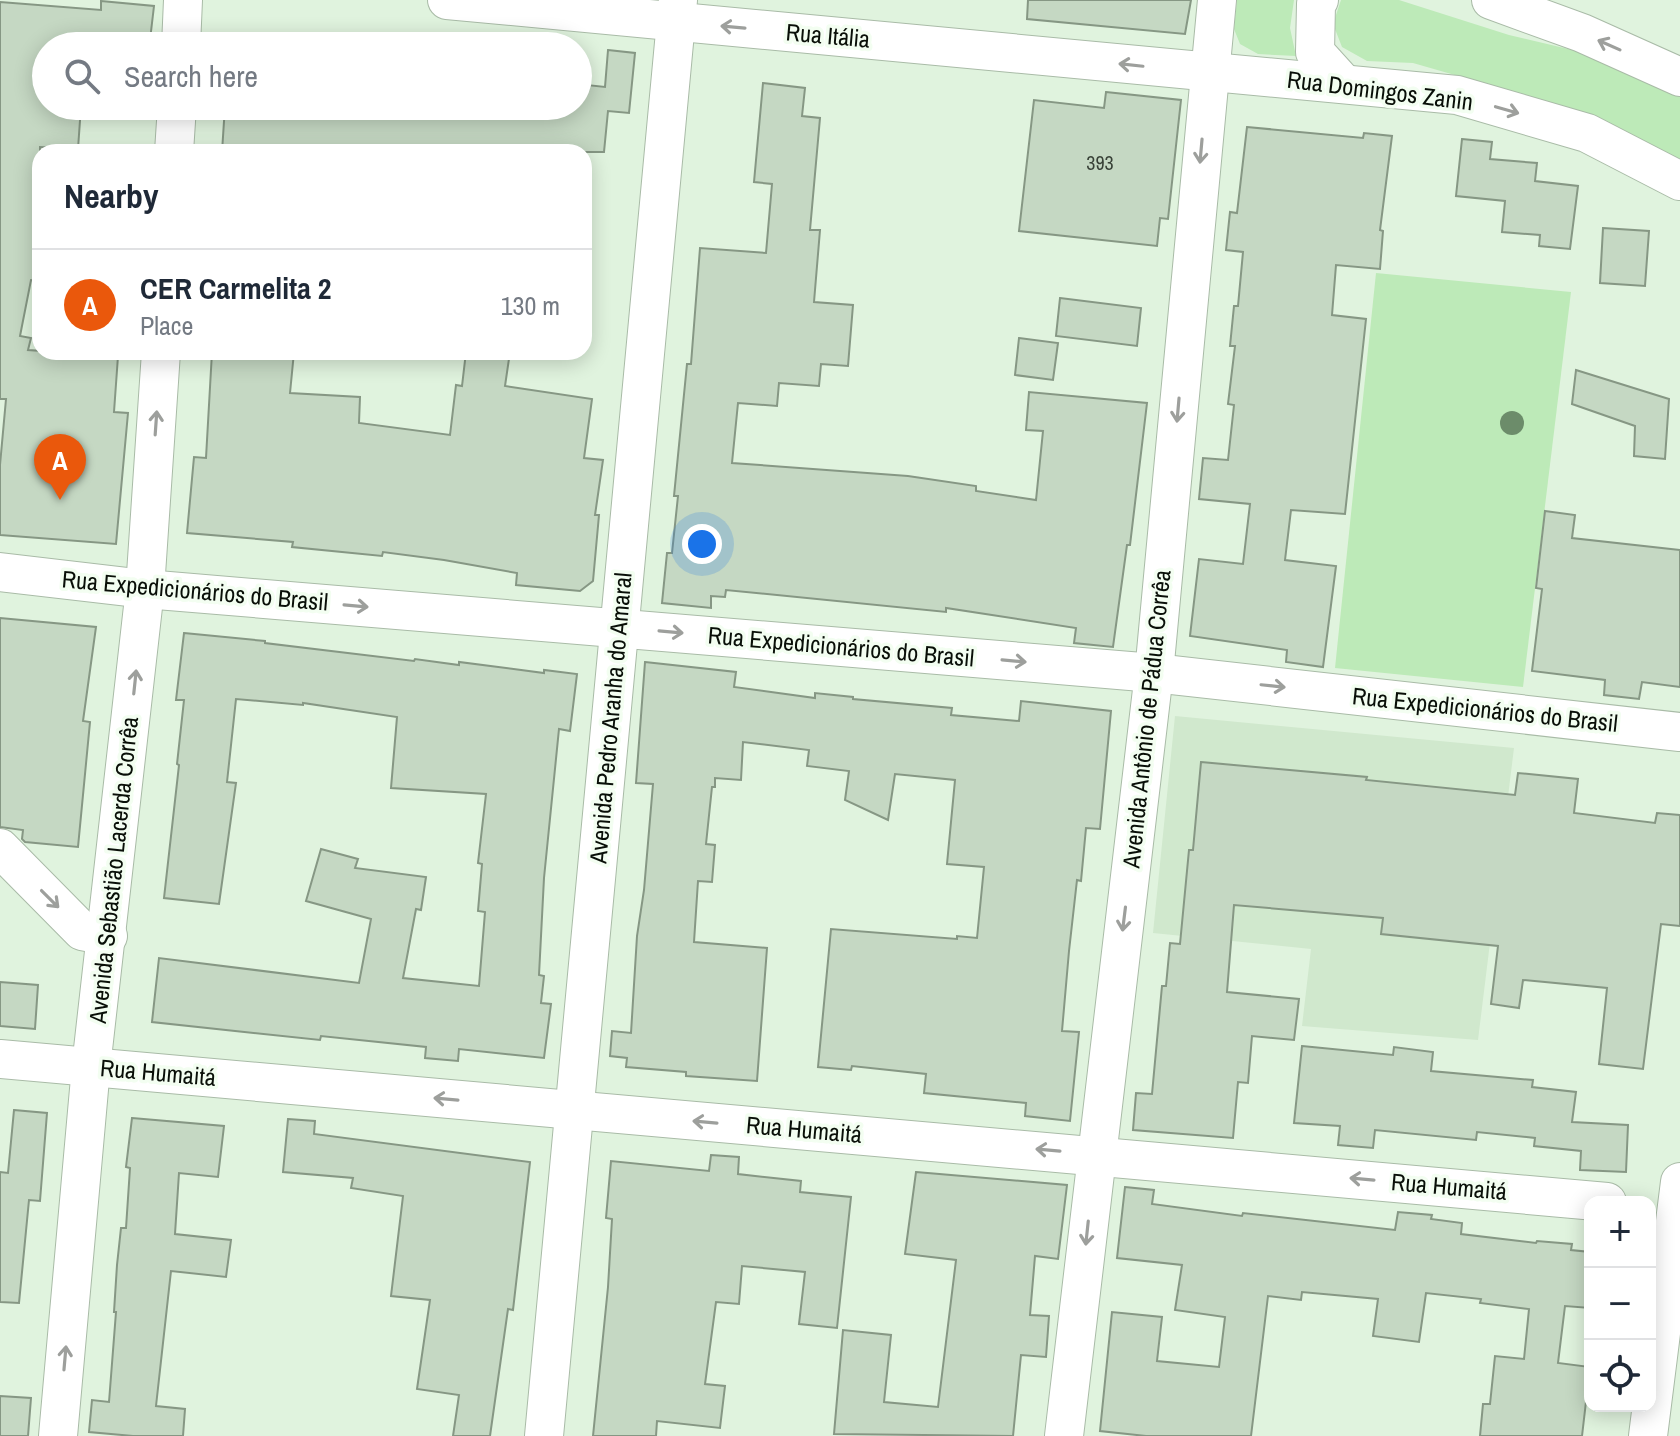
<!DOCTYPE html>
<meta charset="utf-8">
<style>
:root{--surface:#fff;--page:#f6f6f7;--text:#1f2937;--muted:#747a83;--line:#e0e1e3;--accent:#ea580c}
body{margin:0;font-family:"Archivo Narrow",sans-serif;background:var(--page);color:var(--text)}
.controls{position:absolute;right:24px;bottom:24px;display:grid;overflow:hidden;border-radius:16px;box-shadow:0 4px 20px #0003}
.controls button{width:72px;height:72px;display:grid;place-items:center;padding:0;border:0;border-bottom:2px solid var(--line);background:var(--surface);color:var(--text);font:40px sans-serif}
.you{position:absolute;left:702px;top:544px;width:28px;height:28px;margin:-20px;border:6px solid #fff;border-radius:50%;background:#1a73e8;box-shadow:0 0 0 12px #1a73e833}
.badge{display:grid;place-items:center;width:52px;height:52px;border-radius:50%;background:var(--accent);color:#fff;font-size:26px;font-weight:700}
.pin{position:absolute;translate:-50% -66px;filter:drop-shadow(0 2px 4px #0008)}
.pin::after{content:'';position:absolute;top:42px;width:28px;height:24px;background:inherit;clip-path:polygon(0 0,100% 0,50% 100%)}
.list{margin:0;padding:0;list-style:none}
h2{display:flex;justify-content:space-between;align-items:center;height:104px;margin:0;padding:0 32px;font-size:34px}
h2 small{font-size:26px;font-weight:400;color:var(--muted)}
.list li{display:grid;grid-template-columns:52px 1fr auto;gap:24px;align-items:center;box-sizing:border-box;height:112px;padding:0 32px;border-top:2px solid var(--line)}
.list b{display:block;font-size:30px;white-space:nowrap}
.list p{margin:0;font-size:26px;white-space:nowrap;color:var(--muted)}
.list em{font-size:26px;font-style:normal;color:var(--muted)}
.icon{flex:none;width:44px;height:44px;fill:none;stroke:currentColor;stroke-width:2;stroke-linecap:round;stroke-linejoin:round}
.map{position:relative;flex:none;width:1680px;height:1436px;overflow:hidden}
.search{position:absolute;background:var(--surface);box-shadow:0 4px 20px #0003;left:32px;top:32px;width:560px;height:88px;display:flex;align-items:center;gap:20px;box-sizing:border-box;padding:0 28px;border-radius:44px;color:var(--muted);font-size:30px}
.panel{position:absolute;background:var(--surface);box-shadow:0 4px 20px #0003;left:32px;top:144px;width:560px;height:216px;border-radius:24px}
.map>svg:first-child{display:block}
</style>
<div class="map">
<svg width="1680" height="1436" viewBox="0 0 1680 1436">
<rect width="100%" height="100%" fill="#e0f3de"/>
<path fill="#d0e8cd" d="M1175 716 1514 748 1478 1040 1302 1026 1311 949 1153 933Z"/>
<g fill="#bdeab8">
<path d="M1237 0H1294L1290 28 1296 56 1258 54 1240 44 1234 29Z"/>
<path d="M1341 0H1399L1509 35 1581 52 1680 94V161L1590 114 1413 63 1367 61 1342 47 1333 24Z"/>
<path d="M1376 273 1571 292 1523 687 1335 668Z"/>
</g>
<g fill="#c5d8c3" stroke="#869784" stroke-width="2">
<path d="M1028 0H1191L1185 34 1027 19Z"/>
<path d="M101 1 154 6 150 40 132 38 131 46H46V106H81L78 149 40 147V281L31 280 20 336 31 338 28 350 118 356 114 412 128 413 116 544 0 535V465L6 399H0V2L101 10Z"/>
<path d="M608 50 635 53 629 113 608 111 604 152H222L225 106H578V84L605 87Z"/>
<path d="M763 83 805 88 802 116 820 118 810 230H820L814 302 853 305 848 366 821 364 819 386 779 383 777 406 738 403 732 463 908 476 976 486V491L1036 500 1043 431 1026 430 1029 392 1147 403 1130 545H1127L1113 647 1074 643 1076 628 946 608V612L726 590 725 597 711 596V608L662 603 667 553H672L678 496H674L687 364H691L700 248 766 253 772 184 754 182Z"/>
<path d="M1106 92 1181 100 1168 219 1160 218 1157 246 1019 231 1034 100 1104 108Z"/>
<path d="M1247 127 1363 138 1364 133 1392 136 1380 230 1383 231 1380 269 1336 265 1332 315 1366 319 1345 514 1291 510 1285 560 1336 566 1323 667 1286 662 1287 650 1190 636 1199 559 1243 564 1250 504 1199 499 1203 458 1228 460 1234 405 1228 404 1235 346H1230L1234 306H1238L1243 252 1226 250 1230 212 1237 213Z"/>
<path d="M1462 139 1492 142 1490 159 1537 163 1535 181 1578 186 1570 249 1539 246 1540 235 1502 232 1505 201 1456 196Z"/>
<path d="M1603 228 1649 231 1645 286 1600 283Z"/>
<path d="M1060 298 1141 308 1137 346 1056 336Z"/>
<path d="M1019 338 1058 343 1053 380 1015 375Z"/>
<path d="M212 352H294L290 393 360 397 359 423 450 435 456 385 462 386 466 352H510L505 386 592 399 584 458 603 460 595 515H599L593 581 580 591 516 585 517 573 444 560 383 552 382 556 292 547 293 542 187 533 194 457 206 458Z"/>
<path d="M1576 370 1669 399 1665 459 1634 456 1635 426 1572 404Z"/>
<path d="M1545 511 1575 515 1572 538 1680 550V687L1642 682 1639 699 1604 695 1605 680 1532 671 1542 589 1536 588Z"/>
<path d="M0 618 96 627 83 721 90 722 78 847 25 842 22 839 23 830 0 827Z"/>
<path d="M184 633 265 641V643L414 661 415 659 459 665V662L544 673V670L577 674 570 731 559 729 544 878 539 975 544 976 541 1003 551 1004 544 1058 459 1049 458 1061 425 1058 426 1047 321 1036 320 1040 152 1022 159 958 359 983 371 919 306 901 321 849 358 859 355 868 426 877 421 910 416 909 403 978 479 986 485 912 478 911 482 864 478 863 486 794 391 788 397 717 303 703V705L236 699 227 782 236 783 219 904 164 898 179 765 177 764 184 700H176Z"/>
<path d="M645 662 736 672 734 687 815 698V693L853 697V699L952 708 951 715 1019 721 1021 701 1111 711 1100 829 1086 828 1081 881 1077 880 1069 951 1062 1031 1079 1032 1070 1121 1025 1116 1026 1103 924 1093 926 1074 852 1066 851 1070 818 1067 831 929 957 939V936L977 938 984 867 947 864 955 780 895 774 888 820 845 800 849 771 807 766 809 750 743 742 741 780 715 778V787H712L706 844 715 845 712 882 698 881 694 942 767 948 757 1081 686 1076V1072L626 1067 627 1058 610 1056 612 1031 631 1033 637 936 644 890 653 784 636 783Z"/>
<path d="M1201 762 1367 777 1366 780 1515 795 1518 773 1578 779 1574 813 1655 823 1657 813 1680 815V926L1661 924 1643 1069 1599 1064 1607 988 1523 980 1519 1008 1491 1004 1498 946 1381 934 1383 918 1234 905 1227 992 1299 999 1294 1040 1252 1036 1248 1083 1238 1082 1233 1138 1133 1130 1136 1093 1152 1094 1162 986H1166L1170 943 1180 944 1189 850H1193Z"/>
<path d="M0 982 38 985 35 1029 0 1026Z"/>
<path d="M1302 1046 1393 1055 1394 1047 1433 1052 1431 1071 1533 1080 1532 1087 1576 1092 1572 1122 1628 1125 1626 1172 1580 1170 1581 1151 1534 1146 1535 1138 1477 1132 1476 1140 1375 1130 1373 1148 1338 1145 1340 1126 1294 1123Z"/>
<path d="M14 1110 47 1113 40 1201 29 1200 19 1303 0 1302V1172L8 1173Z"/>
<path d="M132 1118 224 1126 218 1177 179 1173 175 1234 231 1240 226 1277 171 1271 156 1406 185 1409 183 1436H133L89 1432 92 1400 109 1402 116 1312H114L117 1265 121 1228H126L130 1168 126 1167Z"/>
<path d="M288 1119 315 1121 314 1134 530 1162 513 1310 508 1309 490 1436H453L459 1395 417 1389 430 1300 391 1296 403 1196 351 1188 353 1178 283 1172Z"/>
<path d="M711 1155 739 1157 738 1174 801 1181 800 1192 851 1197 837 1328 799 1324 805 1272 742 1266 739 1304 716 1302 705 1384 725 1386 720 1428 657 1421 656 1436H593L608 1287 612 1219 606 1218 611 1161 709 1171Z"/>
<path d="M916 1172 1067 1185 1058 1259 1035 1256 1030 1315 1049 1316 1046 1357 1021 1355 1013 1436 834 1434 843 1330 891 1335 884 1402 938 1407 956 1260 905 1254Z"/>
<path d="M1125 1187 1154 1190 1152 1204 1242 1216 1243 1213 1395 1230 1398 1212 1432 1215 1431 1219 1462 1223 1461 1234 1536 1243 1537 1241 1572 1244 1571 1250 1590 1252V1308L1565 1306 1558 1363 1590 1367 1582 1436H1480L1483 1404H1490L1495 1356 1524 1359 1529 1309 1480 1303 1481 1299 1426 1293 1419 1342 1373 1336 1378 1299 1302 1292 1301 1300 1268 1296 1251 1436H1146L1100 1431 1112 1312 1162 1317 1157 1361 1219 1367 1225 1317 1175 1310 1182 1265 1117 1258Z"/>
<path d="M0 1396 31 1398 28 1436H0Z"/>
</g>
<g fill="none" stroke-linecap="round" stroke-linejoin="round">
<g stroke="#a9bba7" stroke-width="40">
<g id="minor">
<path d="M447 0 1457 95 1587 133 1680 181"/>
<path d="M1319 0 1316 4 1315 52 1344 84"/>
<path d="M1491 0 1582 33 1680 77"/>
<path d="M181 46 183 0"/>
<path d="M174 152 177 106"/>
<path d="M0 572 145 589 1154 673 1680 732"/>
<path d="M0 848 82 931 108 936"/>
<path d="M0 1059C536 1108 1072 1151 1607 1202"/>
<path d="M58 1436 91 1067 145 589 161 352"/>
<path d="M544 1436 678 0"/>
<path d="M1064 1436 1154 673 1217 0"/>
<path d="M1648 1436 1680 1182"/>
</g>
</g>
<use href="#minor" stroke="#fff" stroke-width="38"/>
</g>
<circle fill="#6c8c6a" cx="1512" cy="423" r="12"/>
<defs><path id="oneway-shaft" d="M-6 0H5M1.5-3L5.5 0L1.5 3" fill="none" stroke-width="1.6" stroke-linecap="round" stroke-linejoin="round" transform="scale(2)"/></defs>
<g stroke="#9d9f9c">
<use href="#oneway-shaft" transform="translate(733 27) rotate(-175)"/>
<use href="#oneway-shaft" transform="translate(1609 45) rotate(-156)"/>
<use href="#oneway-shaft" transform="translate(1131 65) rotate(-174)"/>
<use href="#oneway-shaft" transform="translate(1507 110) rotate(16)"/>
<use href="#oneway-shaft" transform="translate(1201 151) rotate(95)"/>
<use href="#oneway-shaft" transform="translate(1178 410) rotate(95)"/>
<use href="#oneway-shaft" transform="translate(156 423) rotate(-86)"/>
<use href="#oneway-shaft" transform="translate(356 606) rotate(5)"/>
<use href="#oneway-shaft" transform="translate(671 632) rotate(5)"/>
<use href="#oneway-shaft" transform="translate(1014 661) rotate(5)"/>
<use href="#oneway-shaft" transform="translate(135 682) rotate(-84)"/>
<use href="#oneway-shaft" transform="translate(1273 686) rotate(6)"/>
<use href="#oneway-shaft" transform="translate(50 899) rotate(45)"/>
<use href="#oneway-shaft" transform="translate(1124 919) rotate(97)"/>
<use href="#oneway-shaft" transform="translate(446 1099) rotate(-175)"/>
<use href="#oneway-shaft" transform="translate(705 1122) rotate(-175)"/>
<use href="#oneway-shaft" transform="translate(1048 1150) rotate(-175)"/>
<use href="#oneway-shaft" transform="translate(1362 1179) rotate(-175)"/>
<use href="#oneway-shaft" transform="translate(1087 1233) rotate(96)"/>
<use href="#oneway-shaft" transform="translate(65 1358) rotate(-85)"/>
</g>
<g text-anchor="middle" stroke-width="7" stroke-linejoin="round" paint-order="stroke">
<g font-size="20" fill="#384137">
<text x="1100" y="170">393</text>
</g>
<g font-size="24" fill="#090f08" stroke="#f3fef1">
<text transform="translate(828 36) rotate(5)" y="8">Rua Itália</text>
<text transform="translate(1380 91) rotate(7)" y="8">Rua Domingos Zanin</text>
<text transform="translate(195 591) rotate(5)" y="8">Rua Expedicionários do Brasil</text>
<text transform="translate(841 647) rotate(5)" y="8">Rua Expedicionários do Brasil</text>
<text transform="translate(1485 710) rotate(6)" y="8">Rua Expedicionários do Brasil</text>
<text transform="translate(611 718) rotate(-85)" y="8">Avenida Pedro Aranha do Amaral</text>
<text transform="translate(1147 719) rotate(-84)" y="8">Avenida Antônio de Pádua Corrêa</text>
<text transform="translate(114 870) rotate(-84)" y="8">Avenida Sebastião Lacerda Corrêa</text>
<text transform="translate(158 1073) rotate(5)" y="8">Rua Humaitá</text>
<text transform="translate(804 1130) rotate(5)" y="8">Rua Humaitá</text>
<text transform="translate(1449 1187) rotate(5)" y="8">Rua Humaitá</text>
</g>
</g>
</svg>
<div class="controls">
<button>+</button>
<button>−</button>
<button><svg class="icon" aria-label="locate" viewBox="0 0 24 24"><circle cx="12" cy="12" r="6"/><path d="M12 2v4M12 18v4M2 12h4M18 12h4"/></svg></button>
</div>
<div class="you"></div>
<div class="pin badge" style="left:60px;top:500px">A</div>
<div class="search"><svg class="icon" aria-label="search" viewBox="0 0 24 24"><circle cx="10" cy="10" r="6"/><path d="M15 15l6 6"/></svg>Search here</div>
<section class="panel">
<h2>Nearby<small></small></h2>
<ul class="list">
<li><span class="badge">A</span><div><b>CER Carmelita 2</b><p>Place</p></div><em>130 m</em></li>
</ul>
</section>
</div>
